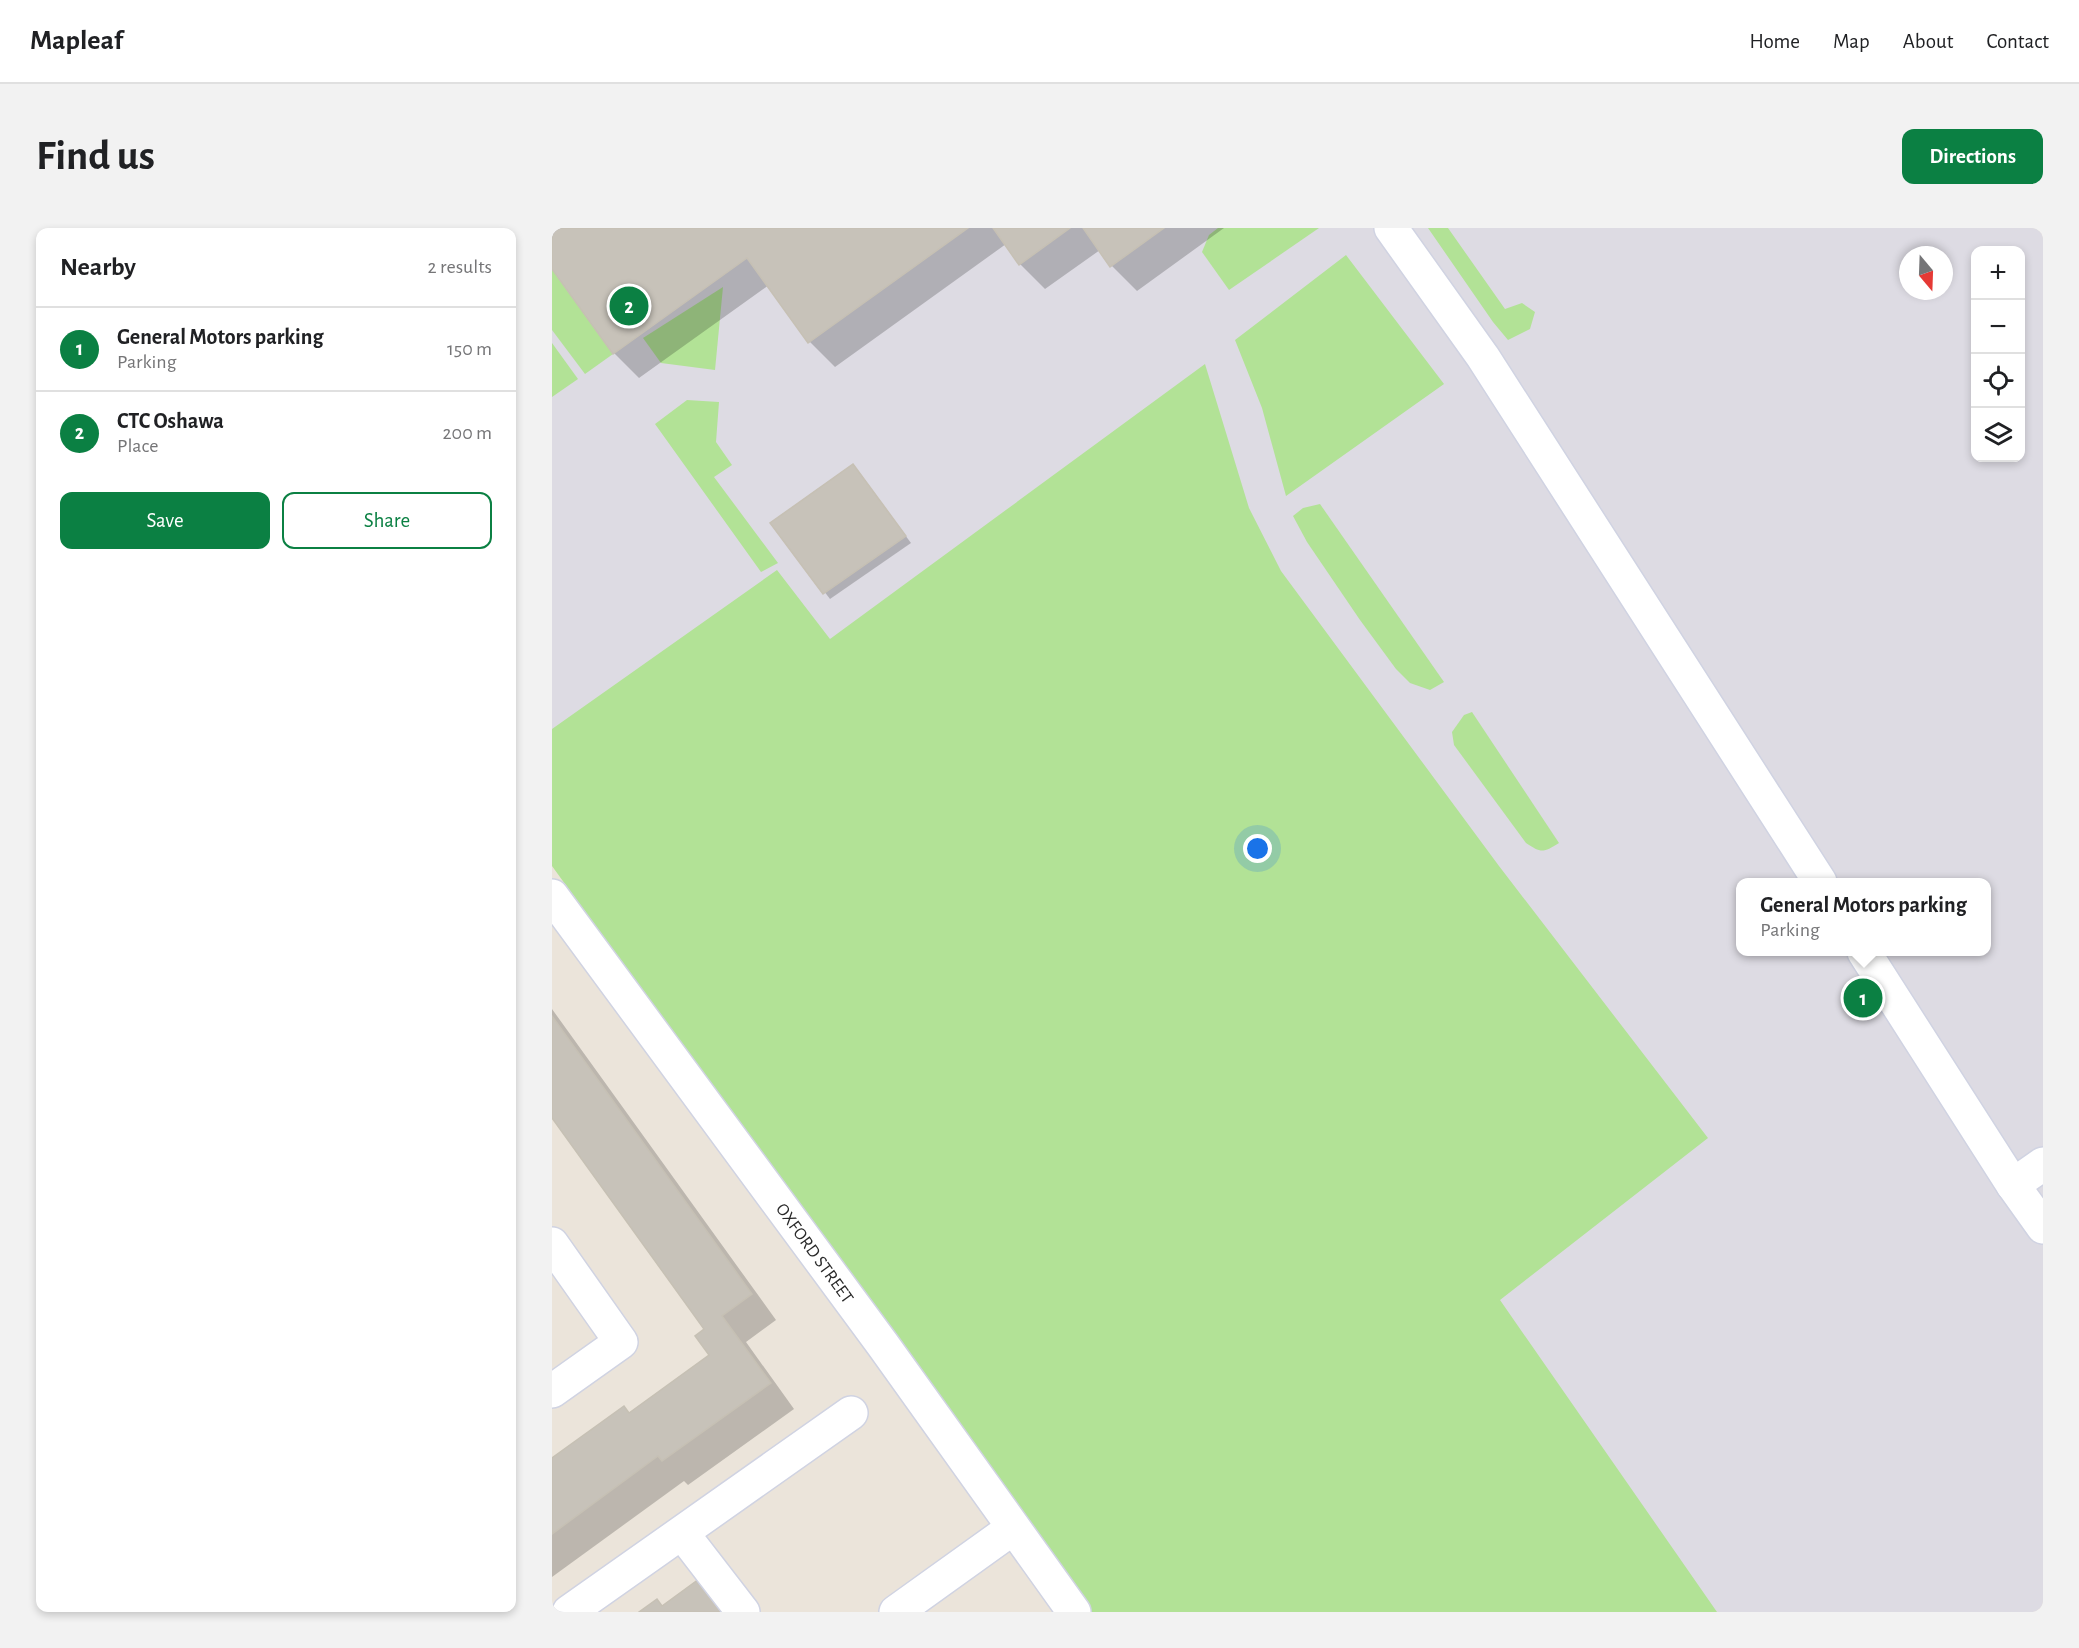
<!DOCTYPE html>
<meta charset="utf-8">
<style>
:root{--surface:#fff;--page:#f2f2f2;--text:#202124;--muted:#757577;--line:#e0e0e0;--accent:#0b8043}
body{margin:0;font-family:"Alegreya Sans",sans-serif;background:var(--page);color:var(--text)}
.controls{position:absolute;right:18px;top:18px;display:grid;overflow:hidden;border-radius:12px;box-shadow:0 3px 9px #0003}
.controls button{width:54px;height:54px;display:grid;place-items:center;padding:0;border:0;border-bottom:2px solid var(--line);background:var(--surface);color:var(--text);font:30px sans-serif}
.compass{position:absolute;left:1347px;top:18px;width:54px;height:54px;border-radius:50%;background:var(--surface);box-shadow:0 3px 9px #0003;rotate:161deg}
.you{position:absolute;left:706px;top:621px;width:21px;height:21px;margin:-15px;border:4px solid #fff;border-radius:50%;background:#1a73e8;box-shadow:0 0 0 9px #1a73e833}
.badge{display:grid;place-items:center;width:39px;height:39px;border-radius:50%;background:var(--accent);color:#fff;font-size:20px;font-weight:700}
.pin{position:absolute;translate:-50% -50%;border:3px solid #fff;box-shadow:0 2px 6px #0006}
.popup{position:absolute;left:1184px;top:650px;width:255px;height:78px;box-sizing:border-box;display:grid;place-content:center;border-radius:12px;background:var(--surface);filter:drop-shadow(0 2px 4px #0005);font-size:20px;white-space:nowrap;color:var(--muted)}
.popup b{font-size:22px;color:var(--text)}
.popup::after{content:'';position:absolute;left:50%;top:100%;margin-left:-12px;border:12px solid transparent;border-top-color:var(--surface)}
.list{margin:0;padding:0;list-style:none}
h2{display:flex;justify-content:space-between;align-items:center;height:78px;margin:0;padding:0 24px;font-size:26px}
h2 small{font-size:20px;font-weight:400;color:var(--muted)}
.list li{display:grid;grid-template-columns:39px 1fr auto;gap:18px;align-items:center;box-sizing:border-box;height:84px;padding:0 24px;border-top:2px solid var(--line)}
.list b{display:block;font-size:22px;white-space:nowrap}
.list p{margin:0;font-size:20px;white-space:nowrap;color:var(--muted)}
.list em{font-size:20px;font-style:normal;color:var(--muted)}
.actions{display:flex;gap:12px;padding:18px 24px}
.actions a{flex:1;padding:14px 0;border:2px solid var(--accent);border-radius:12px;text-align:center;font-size:21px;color:var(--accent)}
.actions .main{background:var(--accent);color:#fff}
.icon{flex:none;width:33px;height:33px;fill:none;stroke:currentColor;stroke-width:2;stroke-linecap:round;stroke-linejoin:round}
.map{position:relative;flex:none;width:1491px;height:1384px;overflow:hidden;border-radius:12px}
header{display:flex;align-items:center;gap:36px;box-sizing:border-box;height:84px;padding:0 30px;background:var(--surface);border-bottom:2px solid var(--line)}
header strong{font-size:28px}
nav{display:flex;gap:33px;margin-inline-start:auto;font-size:21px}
.intro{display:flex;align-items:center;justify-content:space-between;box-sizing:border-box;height:144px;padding:0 36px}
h1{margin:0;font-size:42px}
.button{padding:15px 27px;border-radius:12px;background:var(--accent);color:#fff;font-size:21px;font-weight:700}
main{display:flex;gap:36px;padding:0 36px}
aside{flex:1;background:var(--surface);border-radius:12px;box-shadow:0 3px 9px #0003}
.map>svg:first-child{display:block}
</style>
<header>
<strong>Mapleaf</strong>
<nav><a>Home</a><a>Map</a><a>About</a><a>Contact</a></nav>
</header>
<div class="intro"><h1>Find us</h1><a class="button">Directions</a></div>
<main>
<aside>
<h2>Nearby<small>2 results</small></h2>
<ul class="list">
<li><span class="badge">1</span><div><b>General Motors parking</b><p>Parking</p></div><em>150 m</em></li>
<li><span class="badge">2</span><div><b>CTC Oshawa</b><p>Place</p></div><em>200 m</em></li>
</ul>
<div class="actions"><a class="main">Save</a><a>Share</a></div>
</aside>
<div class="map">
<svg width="1491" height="1384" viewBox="0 0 1491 1384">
<rect width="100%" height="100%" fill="#ebe4da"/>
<path fill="#dddbe3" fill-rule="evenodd" d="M0 0H1491V1384H555L0 606ZM1424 22H1468V230H1424ZM1356 27H1392V63H1356ZM1188 654H1434V724H1188Z"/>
<g fill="#b2e296">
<path d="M666 0H767L677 62 650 24 657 7Z"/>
<path d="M876 0H896L953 81 970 75 983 84 978 101 956 112 941 94Z"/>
<path d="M794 27 892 156 734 268 710 180 683 112Z"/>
<path d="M0 41 61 126 33 146 0 102Z"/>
<path d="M171 59 163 142 109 135 91 110Z"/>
<path d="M0 115 26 151 0 169Z"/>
<path d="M653 136 697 280 729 343 947 638 1156 910 948 1072 1165 1384H540L0 638V501L225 342 278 411Z"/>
<path d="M135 172 167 174 164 214 180 237 162 249 226 335 209 344 103 196Z"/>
<path d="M768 276 892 454 878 462 858 455 844 441 808 392 755 314 741 288 751 280Z"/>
<path d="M920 484 1007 615C991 625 989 625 974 615L902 517 900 504 912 487Z"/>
</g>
<g fill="#0003">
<path d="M0 0H672L585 63 560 38 548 22 493 61 468 36 454 16 283 139 258 114 217 57 87 150 62 125 0 39Z"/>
<path d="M306 244 359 315 278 371 220 295Z"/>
<path d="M0 781 224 1092 194 1114 242 1181 136 1257 132 1253 0 1349V1232L72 1180 78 1186 160 1128 154 1102 0 887Z"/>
</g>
<g fill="#c7c2b9" stroke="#c6c0b4" stroke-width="1.5">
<path d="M0 0H416L256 115 195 30 61 126 0 41Z"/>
<path d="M441 0H518L467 37Z"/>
<path d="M531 0H612L558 39Z"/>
<path d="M301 236 354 308 271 366 218 295Z"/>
<path d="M0 788 200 1066 170 1088 219 1155 110 1233 106 1228 0 1306V1230L72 1178 77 1185 157 1127 143 1108 152 1101 0 890Z"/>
<path d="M147 1351 170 1384H87L105 1371 110 1378Z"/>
</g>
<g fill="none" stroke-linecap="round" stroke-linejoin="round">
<g stroke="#d0d3e2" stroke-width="36">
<g id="minor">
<path d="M839 0 931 129 1268 654"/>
<path d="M0 668 331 1117 522 1384"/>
<path d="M1312 724 1461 957 1491 999"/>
<path d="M1461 957 1491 936"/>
<path d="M0 1016 69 1114 0 1163"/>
<path d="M130 1305 191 1384"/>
<path d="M17 1384 299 1185"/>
<path d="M344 1384 461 1300"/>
</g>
</g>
<use href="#minor" stroke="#fff" stroke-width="33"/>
</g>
<g text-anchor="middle" stroke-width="6" stroke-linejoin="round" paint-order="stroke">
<g font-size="18" fill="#292929" stroke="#fff">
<text transform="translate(263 1025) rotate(54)" y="6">OXFORD STREET</text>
</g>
</g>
</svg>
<div class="controls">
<button>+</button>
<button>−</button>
<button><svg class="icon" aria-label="locate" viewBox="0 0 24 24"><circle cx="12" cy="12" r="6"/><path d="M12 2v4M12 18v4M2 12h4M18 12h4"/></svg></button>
<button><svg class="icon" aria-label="layers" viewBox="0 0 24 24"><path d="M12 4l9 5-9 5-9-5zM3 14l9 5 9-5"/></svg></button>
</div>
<svg class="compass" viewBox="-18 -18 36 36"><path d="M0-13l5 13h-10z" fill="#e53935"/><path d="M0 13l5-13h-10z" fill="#757577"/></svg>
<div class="you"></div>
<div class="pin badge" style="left:1311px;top:770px">1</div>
<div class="popup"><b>General Motors parking</b>Parking</div>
<div class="pin badge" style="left:77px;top:78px">2</div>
</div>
</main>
